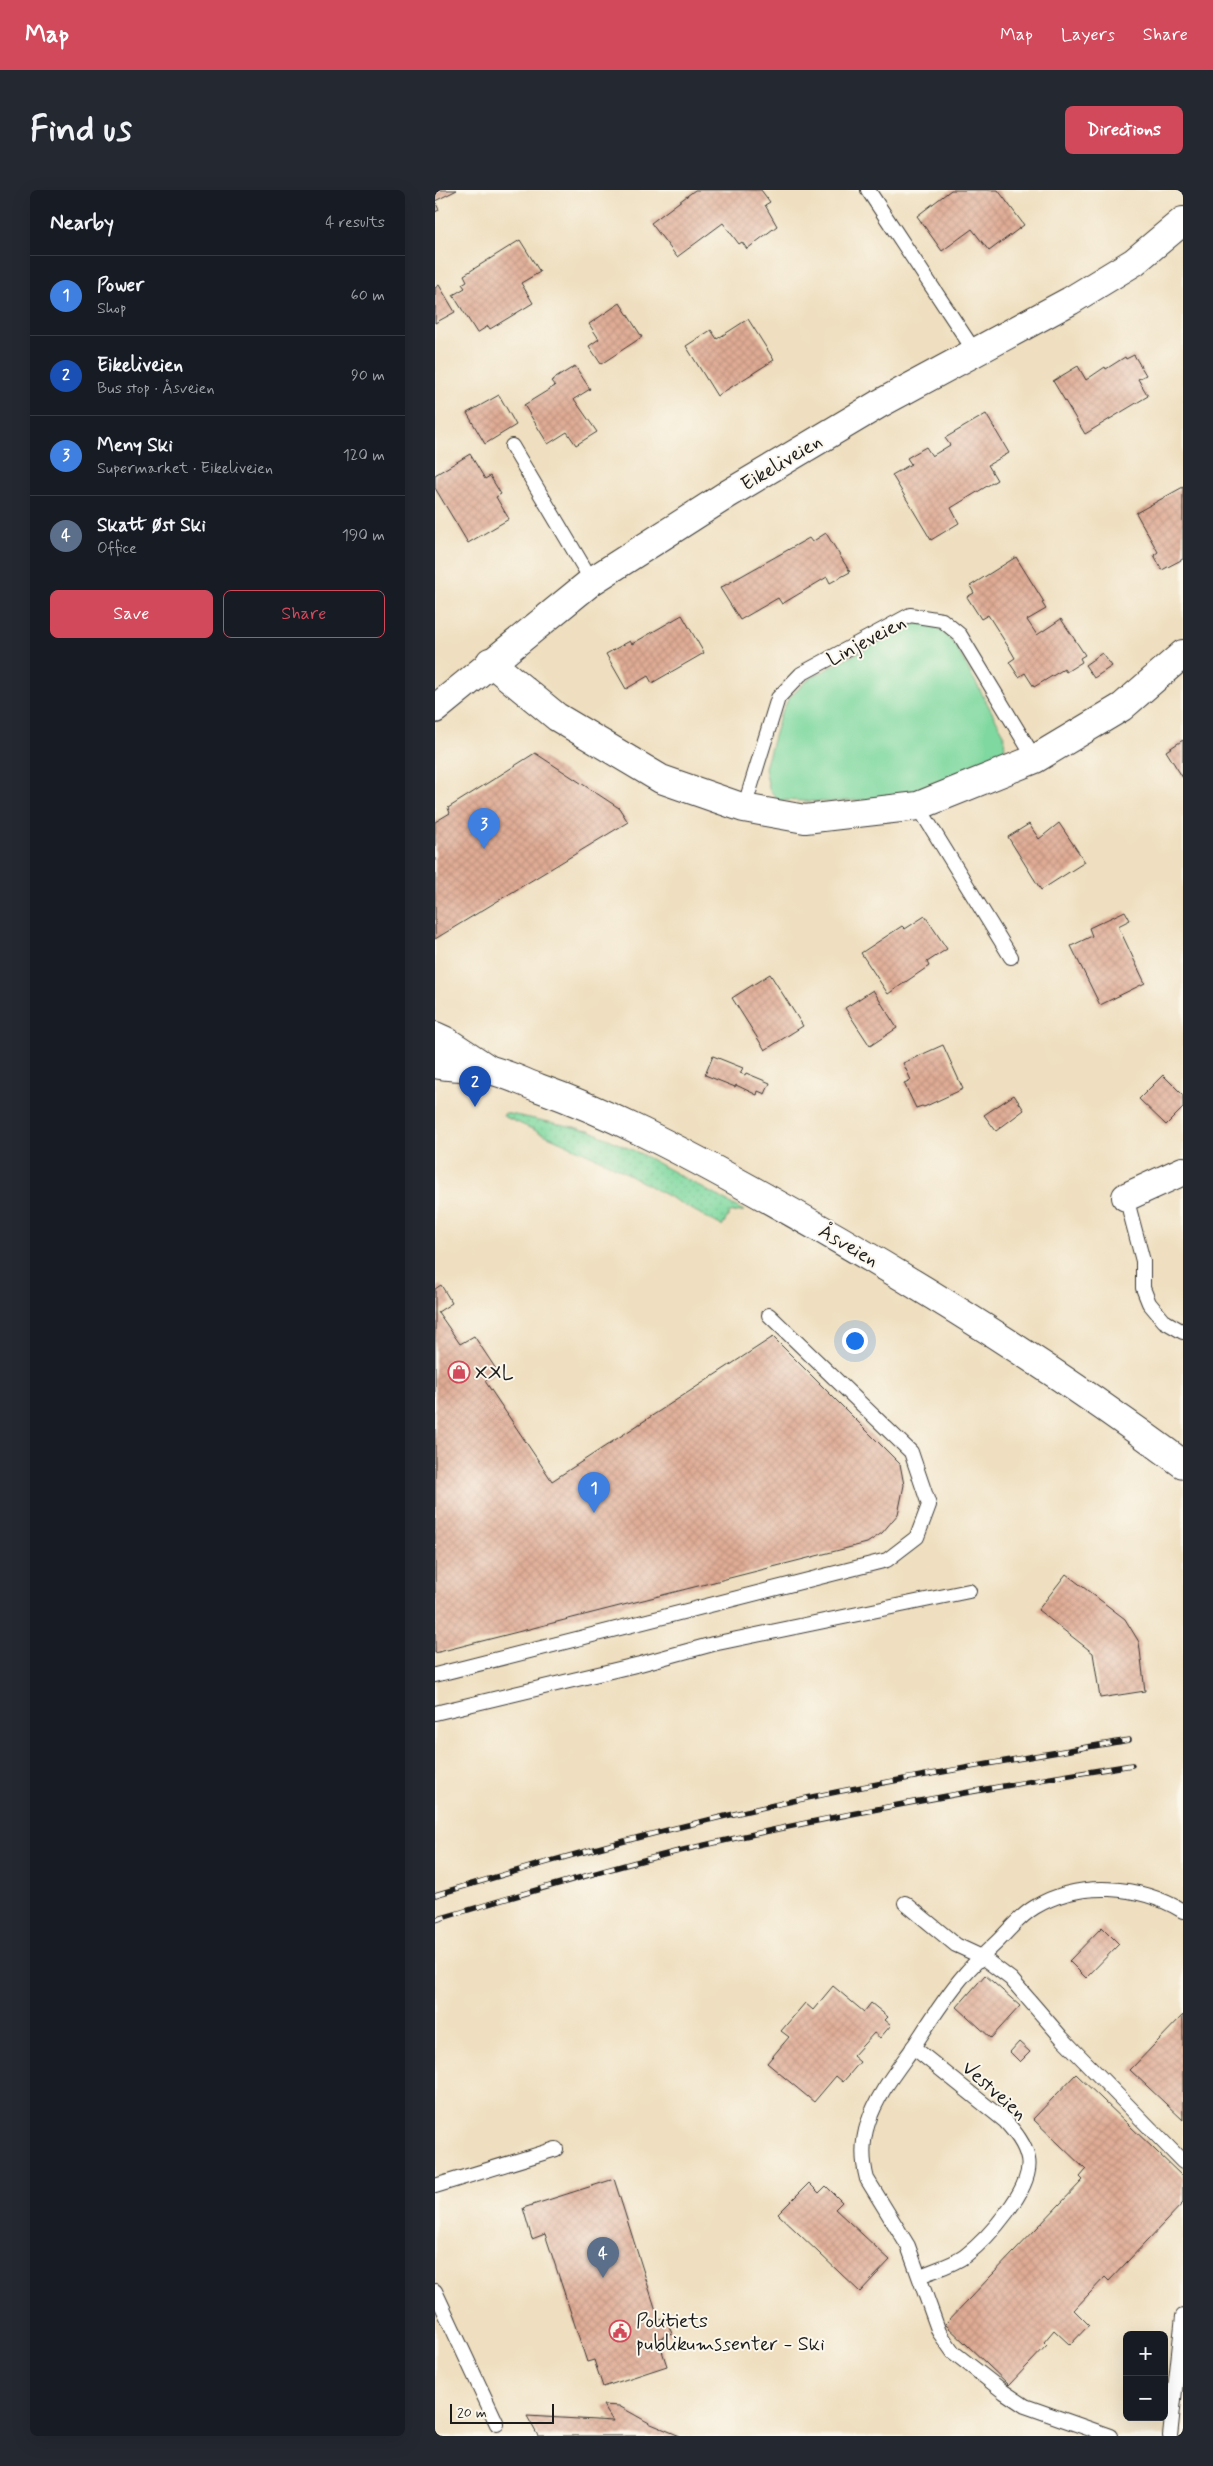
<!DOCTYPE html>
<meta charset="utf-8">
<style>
:root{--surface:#171b24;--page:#242831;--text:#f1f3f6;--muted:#9ea1a6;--line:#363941;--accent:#d1495b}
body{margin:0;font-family:Mynerve,sans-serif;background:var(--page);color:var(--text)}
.controls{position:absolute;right:15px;bottom:15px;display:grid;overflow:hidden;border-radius:8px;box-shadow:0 5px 20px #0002}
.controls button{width:45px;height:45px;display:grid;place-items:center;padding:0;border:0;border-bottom:1px solid var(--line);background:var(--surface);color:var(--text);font:25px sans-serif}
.scale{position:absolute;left:15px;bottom:12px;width:104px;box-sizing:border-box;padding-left:5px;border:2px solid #1c1c1c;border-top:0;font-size:14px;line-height:18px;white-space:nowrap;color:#1c1c1c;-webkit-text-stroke:4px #fbf7ec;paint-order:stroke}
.you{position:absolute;left:419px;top:1150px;width:18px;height:18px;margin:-12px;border:4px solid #fff;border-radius:50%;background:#1a73e8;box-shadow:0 0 0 8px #1a73e833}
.badge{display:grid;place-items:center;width:32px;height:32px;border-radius:50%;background:var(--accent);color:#fff;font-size:16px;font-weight:700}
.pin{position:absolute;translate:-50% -41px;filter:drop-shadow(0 1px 2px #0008)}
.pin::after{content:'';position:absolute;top:26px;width:18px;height:15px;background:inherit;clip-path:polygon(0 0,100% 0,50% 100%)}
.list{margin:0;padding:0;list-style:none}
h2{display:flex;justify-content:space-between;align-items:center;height:65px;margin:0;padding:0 20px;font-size:21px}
h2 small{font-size:16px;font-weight:400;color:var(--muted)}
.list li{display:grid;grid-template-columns:32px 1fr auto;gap:15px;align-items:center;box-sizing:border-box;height:80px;padding:0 20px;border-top:1px solid var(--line)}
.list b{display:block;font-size:19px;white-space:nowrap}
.list p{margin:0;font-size:16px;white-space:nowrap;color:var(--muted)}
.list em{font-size:16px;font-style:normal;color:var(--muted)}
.actions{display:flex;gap:10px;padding:15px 20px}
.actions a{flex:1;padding:11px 0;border:1px solid var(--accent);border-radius:8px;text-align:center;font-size:18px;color:var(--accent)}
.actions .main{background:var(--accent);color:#fff}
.map{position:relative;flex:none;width:748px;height:2246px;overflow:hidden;border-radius:8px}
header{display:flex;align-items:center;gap:30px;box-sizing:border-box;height:70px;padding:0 25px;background:var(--accent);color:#fff}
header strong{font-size:24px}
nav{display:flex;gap:28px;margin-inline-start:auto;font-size:18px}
.intro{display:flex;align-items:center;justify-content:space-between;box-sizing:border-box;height:120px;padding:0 30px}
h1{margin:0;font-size:35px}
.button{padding:12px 22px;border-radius:8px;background:var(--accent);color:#fff;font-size:18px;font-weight:700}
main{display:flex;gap:30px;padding:0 30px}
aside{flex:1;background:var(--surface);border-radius:8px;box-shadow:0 5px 20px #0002}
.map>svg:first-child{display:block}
</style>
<header>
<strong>Map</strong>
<nav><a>Map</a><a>Layers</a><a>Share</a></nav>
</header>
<div class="intro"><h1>Find us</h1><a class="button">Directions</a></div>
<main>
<aside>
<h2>Nearby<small>4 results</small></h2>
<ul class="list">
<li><span class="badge" style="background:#3f7fe0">1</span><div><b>Power</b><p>Shop</p></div><em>60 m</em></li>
<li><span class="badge" style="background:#1a4fb4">2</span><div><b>Eikeliveien</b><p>Bus stop · Åsveien</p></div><em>90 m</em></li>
<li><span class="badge" style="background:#3f7fe0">3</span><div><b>Meny Ski</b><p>Supermarket · Eikeliveien</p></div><em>120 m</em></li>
<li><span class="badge" style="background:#5c6f8a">4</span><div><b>Skatt øst Ski</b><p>Office</p></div><em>190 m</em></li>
</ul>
<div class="actions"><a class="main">Save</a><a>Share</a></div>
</aside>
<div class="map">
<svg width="748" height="2246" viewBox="0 0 748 2246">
<defs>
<pattern id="grass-dots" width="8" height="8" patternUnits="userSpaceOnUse" patternTransform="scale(1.25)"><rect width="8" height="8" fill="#7ed89f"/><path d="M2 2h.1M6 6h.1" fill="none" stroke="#6cb988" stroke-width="1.8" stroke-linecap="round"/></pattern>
<pattern id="building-cross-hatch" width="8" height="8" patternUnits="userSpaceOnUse" patternTransform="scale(1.25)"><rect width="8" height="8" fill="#dfab94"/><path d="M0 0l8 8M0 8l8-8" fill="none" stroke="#bf937f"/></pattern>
</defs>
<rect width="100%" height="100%" fill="#fbf7ec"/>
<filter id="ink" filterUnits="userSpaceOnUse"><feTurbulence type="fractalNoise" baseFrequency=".02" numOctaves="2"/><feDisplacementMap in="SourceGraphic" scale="10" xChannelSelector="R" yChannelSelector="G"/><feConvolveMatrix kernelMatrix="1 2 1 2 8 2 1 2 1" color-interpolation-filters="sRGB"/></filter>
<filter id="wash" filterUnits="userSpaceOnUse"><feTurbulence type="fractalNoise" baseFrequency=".0096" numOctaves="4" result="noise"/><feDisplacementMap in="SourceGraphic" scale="20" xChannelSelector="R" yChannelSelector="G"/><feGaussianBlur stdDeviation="1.12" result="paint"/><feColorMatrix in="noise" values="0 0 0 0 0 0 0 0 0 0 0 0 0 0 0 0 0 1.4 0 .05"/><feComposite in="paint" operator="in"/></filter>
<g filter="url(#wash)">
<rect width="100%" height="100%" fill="#efdfc0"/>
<path fill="url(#grass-dots)" stroke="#4d7a5e" d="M70 923 154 940 206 964 309 1021 295 1023 287 1036 171 972 68 926Z"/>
<path fill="#7ed89f" stroke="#4d7a5e" d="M491 432 507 441 520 455 569 544 570 561 559 573 533 585 452 608 395 612 343 610 334 599 330 578 345 526 354 508 374 489 472 436Z"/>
<g id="blocks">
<g fill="url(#building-cross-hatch)">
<path d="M0 0H22L0 11Z"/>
<path d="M260 0H326L335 12 330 15 342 36 312 59 307 52 304 54 288 33 242 67 216 33Z"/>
<path d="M516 0H563L589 35 554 61 537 39 507 61 482 26Z"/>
<path d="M0 11 4 20 0 22Z"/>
<path d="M85 50 105 82 86 93 98 113 55 139 53 136 42 143 18 105 30 98 27 94 32 91 29 85Z"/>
<path d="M4 95 20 122 0 133V98Z"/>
<path d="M185 113 207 147 166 174 154 156 164 149 154 134Z"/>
<path d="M313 129 339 170 282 206 251 156 276 140 282 149Z"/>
<path d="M699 165 711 185 703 189 713 206 650 244 618 191 643 176 651 190 670 177 671 179 690 167 691 169Z"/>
<path d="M140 176 155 199 139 209 162 242 141 255 132 242 113 254 89 215 120 196 116 191Z"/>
<path d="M64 205 81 235 50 254 32 223Z"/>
<path d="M551 224 574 263 553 275 562 290 516 318 524 333 496 350 457 285 476 274 472 268 491 257 497 266 515 255 510 248Z"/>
<path d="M35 264 50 289 55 286 66 304 61 307 74 329 33 353 0 298V285Z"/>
<path d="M748 297V369L727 380 719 365 723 362 701 323Z"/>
<path d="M391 343 415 382 395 393 392 387 347 414 343 408 305 430 285 398 374 348 377 352Z"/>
<path d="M581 367 609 412 607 413 611 419 592 430 602 445 626 429 650 465 645 468 647 472 631 482 629 479 599 497 590 483 584 487 574 472 580 468 576 461 553 425 546 429 532 407 539 403 535 396Z"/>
<path d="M247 425 269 463 217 493 213 486 191 499 171 464 195 451 197 454Z"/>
<path d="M667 463 677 476 659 488 650 475Z"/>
<path d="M748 550V588L731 561Z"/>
<path d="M100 563 184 618 193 632 0 749V632L15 623 13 618Z"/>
<path d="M624 633 650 672 606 700 573 647 594 634 604 649Z"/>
<path d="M690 721 695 730 683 736 710 793 665 815 636 756 657 746 654 738Z"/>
<path d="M490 726 512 759 492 772 494 776 453 804 426 763 467 736 470 739Z"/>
<path d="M335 784 368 836 330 860 297 808Z"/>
<path d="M438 800 462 838 435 856 410 818Z"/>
<path d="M508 855 528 899 489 917 487 916 481 918 469 893 476 890 468 873Z"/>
<path d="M278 866 308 878 305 883 310 885 311 883 335 893 330 904 323 901 322 905 301 895 300 897 270 885Z"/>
<path d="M728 885 748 905V918L731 935 704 909Z"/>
<path d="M579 905 589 920 561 941 549 925Z"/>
<path d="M6 1095 17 1113 3 1122 25 1154 39 1146 63 1182 50 1191 117 1291 338 1147 465 1274 469 1295 463 1324 447 1343 432 1353 0 1463V1099Z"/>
<path d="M631 1384 690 1429 704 1452 710 1501 665 1508 658 1463 603 1420Z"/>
<path d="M667 1737 684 1754 651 1788 634 1771Z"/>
<path d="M550 1785 585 1816 556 1848 522 1817Z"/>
<path d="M398 1796 429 1822 436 1813 453 1827 450 1830 456 1835 445 1848 439 1843 418 1866 425 1872 408 1892 401 1886 379 1912 332 1873 354 1847 346 1841 370 1813 378 1820Z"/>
<path d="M748 1825V1930L695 1880Z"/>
<path d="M584 1852 595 1862 585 1872 575 1862Z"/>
<path d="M641 1884 748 1987V2013L674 2091 670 2087 639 2120 654 2135 635 2155 619 2140 609 2152 612 2155 574 2195 510 2134 648 1990 645 1987 651 1980 598 1929Z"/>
<path d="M179 1989 224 2130 231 2128 237 2144 223 2149 232 2176 168 2197 159 2170 152 2172 110 2044 97 2049 88 2018Z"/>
<path d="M374 1993 384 2003 391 1996 407 2012 400 2019 455 2070 425 2102 343 2024Z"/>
<path d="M168 2215 184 2216 216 2234 245 2246H103L92 2226 178 2231Z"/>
</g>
</g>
</g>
<g filter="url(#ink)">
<use href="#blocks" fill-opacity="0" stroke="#3c3935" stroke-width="1"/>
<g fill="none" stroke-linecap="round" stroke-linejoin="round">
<g stroke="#3c3935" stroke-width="16">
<g id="service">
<path d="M433 0 540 162"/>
<path d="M77 256 157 391"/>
<path d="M483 616 576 767"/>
<path d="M309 618 343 508 366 484 475 425 507 430 525 445 600 569"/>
<path d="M691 1007 708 1071V1098L714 1113 729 1131 748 1142"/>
<path d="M0 1485 452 1370 482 1347 494 1315 476 1262 334 1125"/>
<path d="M0 1523 205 1474 278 1454 534 1401"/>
<path d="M470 1713 521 1755 547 1767 576 1789 627 1848 748 1972"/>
<path d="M478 1857 570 1931C580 1942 590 1954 593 1969 599 1998 552 2049 530 2066 518 2075 499 2080 485 2086"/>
<path d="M0 1996 121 1959"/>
<path d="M0 2101 62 2234"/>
<path d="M675 2246 590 2216 569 2202 518 2162 504 2142 473 2056 432 1989C427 1970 427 1951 433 1933 441 1907 459 1884 475 1862 492 1836 509 1808 529 1785 540 1772 553 1761 564 1750 576 1738 586 1725 600 1717 645 1690 704 1695 748 1721"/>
<path d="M735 2246 748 2126"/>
</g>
</g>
<g stroke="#3c3935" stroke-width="30">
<g id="minor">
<path d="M55 472 122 527 226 589 309 618 370 629 483 616 600 569 687 517 748 464"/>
<path d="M0 519 157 391 293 304 444 214 635 111 699 72 748 31"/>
<path d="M691 1007 748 981"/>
</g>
</g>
<g stroke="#3c3935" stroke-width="30">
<g id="primary">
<path d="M0 846 11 851 52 878"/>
<path d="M0 874C18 878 37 876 55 880 72 884 88 892 104 898 174 923 241 958 306 994 459 1078 608 1170 748 1274"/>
</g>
</g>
<use href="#service" stroke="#fff" stroke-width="14"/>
<use href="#minor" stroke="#fff" stroke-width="28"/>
<use href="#primary" stroke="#fff" stroke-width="28"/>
<g stroke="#1c1c1c" stroke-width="5.5">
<g id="rail">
<path d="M0 1705C125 1667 250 1633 377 1607 482 1585 588 1568 694 1550"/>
<path d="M0 1730C80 1706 160 1682 240 1662 391 1626 544 1599 697 1575"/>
</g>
</g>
<use href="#rail" stroke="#fbf7ec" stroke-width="4" stroke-dasharray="11" stroke-linecap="butt"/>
</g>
</g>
<defs>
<g id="shop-ring" transform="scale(1.125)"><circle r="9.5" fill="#fbf7ec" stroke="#d1495b" stroke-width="1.5"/><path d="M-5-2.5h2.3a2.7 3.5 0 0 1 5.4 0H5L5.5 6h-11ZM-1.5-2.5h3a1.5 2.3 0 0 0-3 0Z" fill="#d1495b"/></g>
<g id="civic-ring" transform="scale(1.125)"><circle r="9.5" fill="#fbf7ec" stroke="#d1495b" stroke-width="1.5"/><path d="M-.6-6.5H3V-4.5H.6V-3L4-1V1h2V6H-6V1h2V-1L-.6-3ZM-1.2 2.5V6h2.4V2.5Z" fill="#d1495b"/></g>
</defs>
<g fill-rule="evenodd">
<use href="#shop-ring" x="24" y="1182"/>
<use href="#civic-ring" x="185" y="2141"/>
</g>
<g text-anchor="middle" stroke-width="4" stroke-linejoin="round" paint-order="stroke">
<g font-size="20" fill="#1c1c1c" stroke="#fbf7ec">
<text transform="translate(346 272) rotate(-31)" y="7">Eikeliveien</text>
<text transform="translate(431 450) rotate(-28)" y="7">Linjeveien</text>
<text transform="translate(414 1055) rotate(30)" y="7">Åsveien</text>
<text transform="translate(560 1900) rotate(41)" y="7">Vestveien</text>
</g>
<g font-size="20" fill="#1c1c1c" stroke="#fbf7ec" text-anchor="start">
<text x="40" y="1189">XXL</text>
<text x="201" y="2137">Politiets<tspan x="201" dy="23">publikumssenter - Ski</tspan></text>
</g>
</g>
</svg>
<div class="controls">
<button>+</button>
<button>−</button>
</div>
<div class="scale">20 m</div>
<div class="you"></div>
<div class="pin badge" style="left:159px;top:1323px;background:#3f7fe0">1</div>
<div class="pin badge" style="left:40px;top:917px;background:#1a4fb4">2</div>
<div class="pin badge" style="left:49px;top:659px;background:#3f7fe0">3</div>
<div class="pin badge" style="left:168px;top:2088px;background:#5c6f8a">4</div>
</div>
</main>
